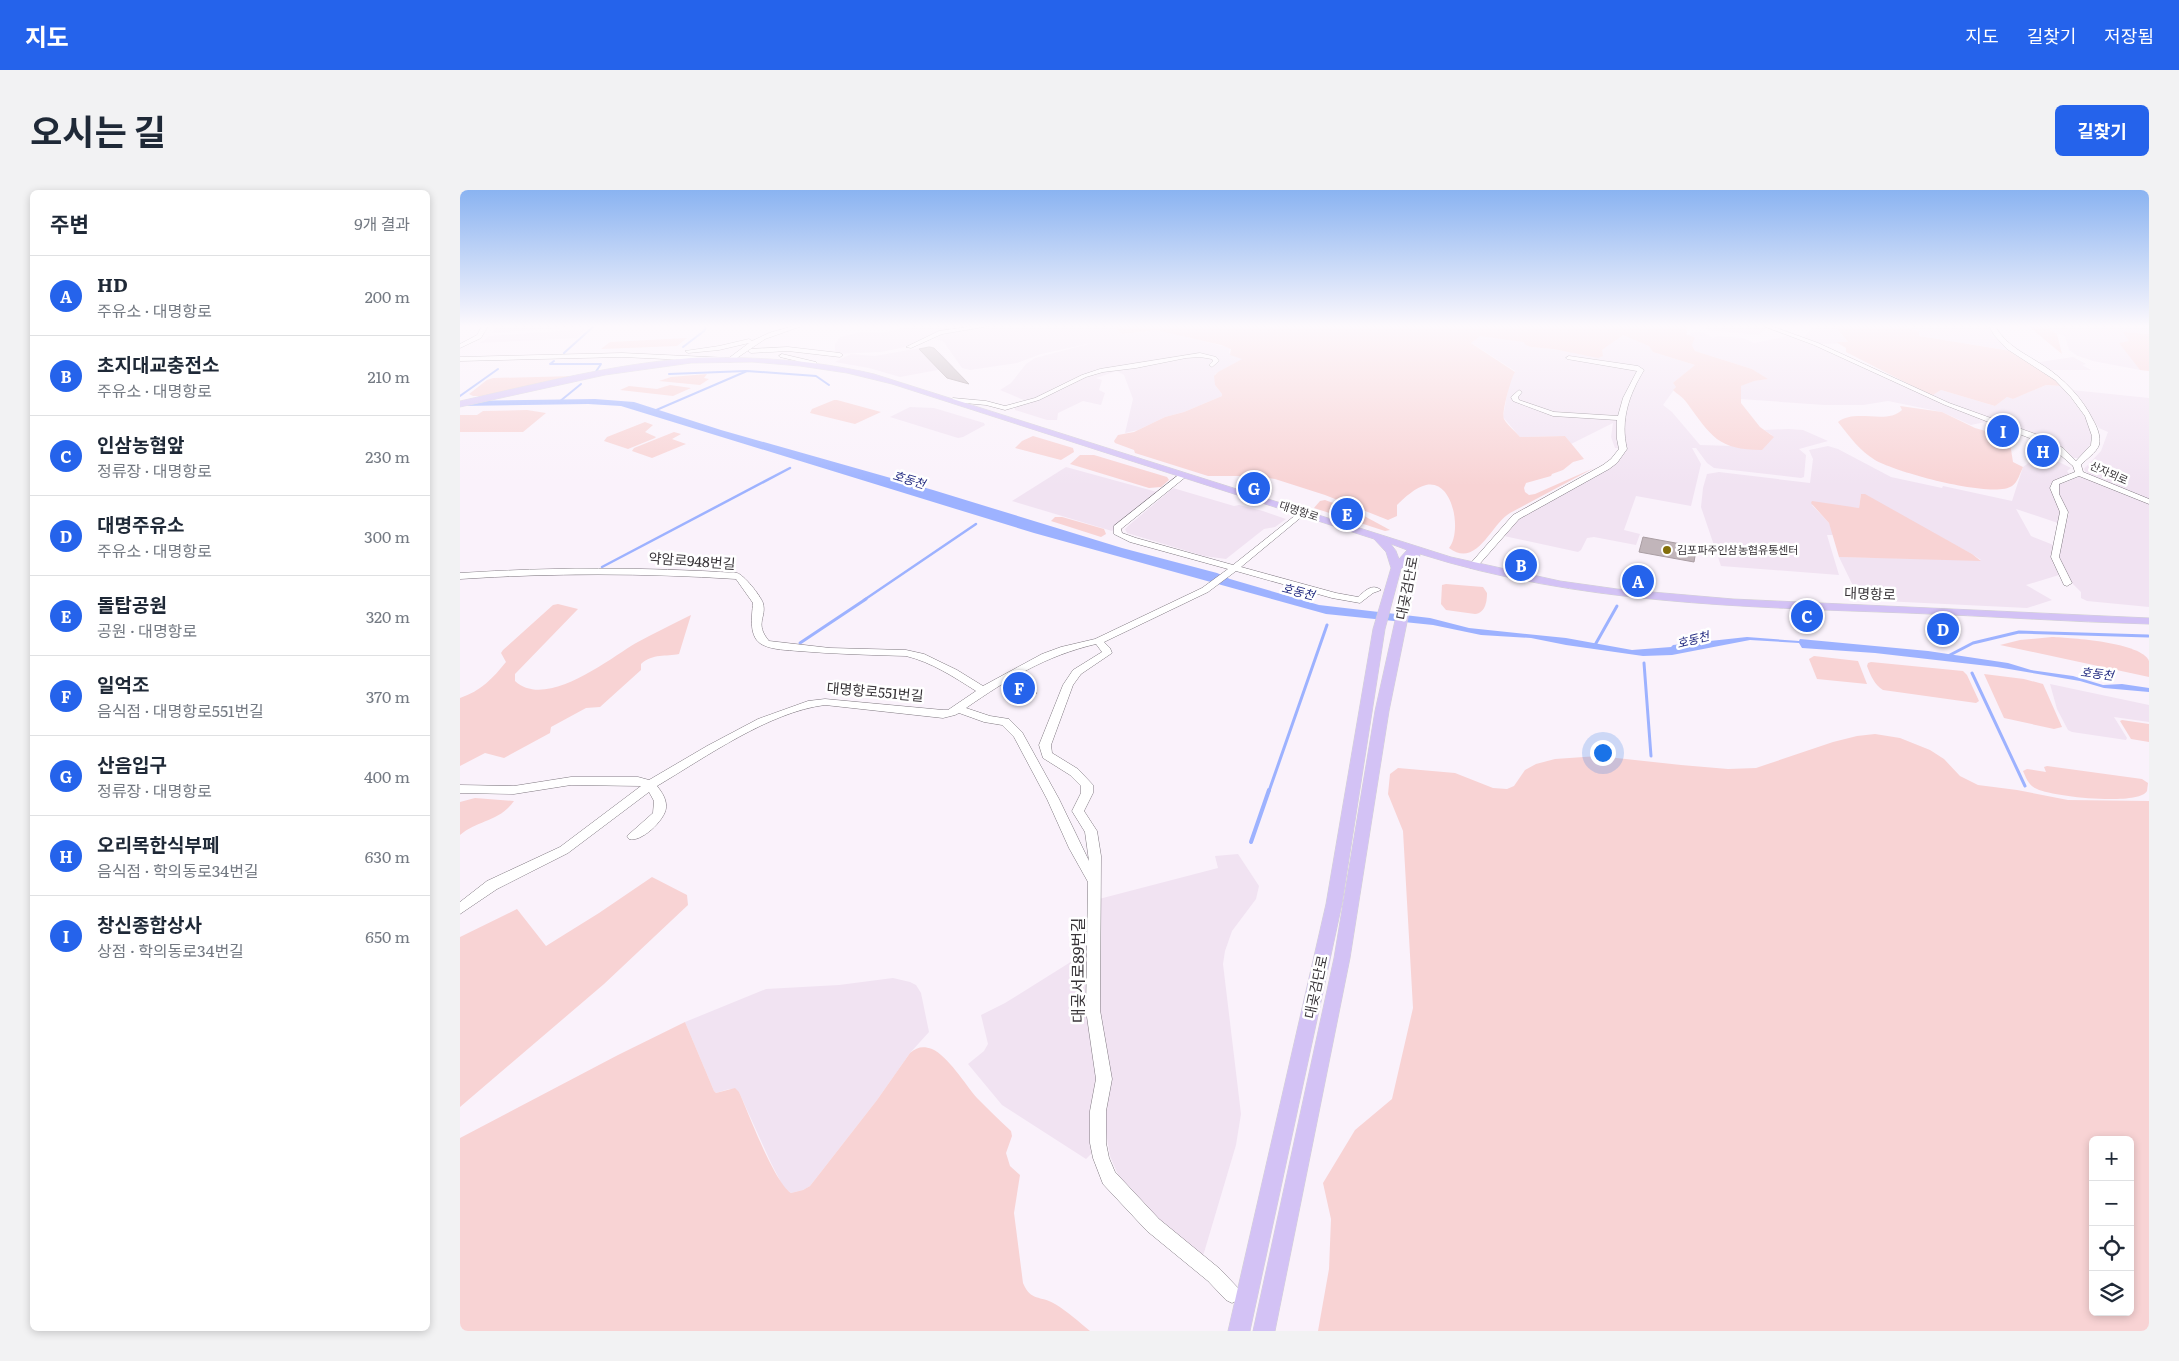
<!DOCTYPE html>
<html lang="ko">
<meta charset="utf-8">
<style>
:root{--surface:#fff;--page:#f2f2f3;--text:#1f2937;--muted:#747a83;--line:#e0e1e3;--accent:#2563eb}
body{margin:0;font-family:Literata,"Noto Sans KR",serif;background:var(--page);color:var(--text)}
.controls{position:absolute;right:15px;bottom:15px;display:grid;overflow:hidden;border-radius:8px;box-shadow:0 2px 8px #0003}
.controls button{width:45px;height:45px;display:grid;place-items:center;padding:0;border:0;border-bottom:1px solid var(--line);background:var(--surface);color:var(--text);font:25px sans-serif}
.you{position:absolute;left:1142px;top:562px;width:18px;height:18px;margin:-12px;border:4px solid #fff;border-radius:50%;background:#1a73e8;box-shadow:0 0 0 8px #1a73e833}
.badge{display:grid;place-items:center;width:32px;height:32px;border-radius:50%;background:var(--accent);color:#fff;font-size:16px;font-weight:700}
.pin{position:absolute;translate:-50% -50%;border:2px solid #fff;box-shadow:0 1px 5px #0006}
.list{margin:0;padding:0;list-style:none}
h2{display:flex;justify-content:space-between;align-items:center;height:65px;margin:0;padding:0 20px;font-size:21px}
h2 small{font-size:16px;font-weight:400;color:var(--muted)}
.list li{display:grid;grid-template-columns:32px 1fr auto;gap:15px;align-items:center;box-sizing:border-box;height:80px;padding:0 20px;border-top:1px solid var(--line)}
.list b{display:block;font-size:19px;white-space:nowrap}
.list p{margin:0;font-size:16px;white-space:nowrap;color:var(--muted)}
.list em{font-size:16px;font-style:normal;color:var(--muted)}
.icon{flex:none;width:28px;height:28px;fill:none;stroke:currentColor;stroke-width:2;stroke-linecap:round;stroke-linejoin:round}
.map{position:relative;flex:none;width:1689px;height:1141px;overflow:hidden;border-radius:8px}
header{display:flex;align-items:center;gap:30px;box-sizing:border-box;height:70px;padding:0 25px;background:var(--accent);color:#fff}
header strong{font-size:24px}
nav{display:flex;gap:28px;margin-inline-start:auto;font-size:18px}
.intro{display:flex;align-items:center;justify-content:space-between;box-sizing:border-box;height:120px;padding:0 30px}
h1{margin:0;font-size:35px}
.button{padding:12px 22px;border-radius:8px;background:var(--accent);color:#fff;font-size:18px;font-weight:700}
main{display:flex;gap:30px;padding:0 30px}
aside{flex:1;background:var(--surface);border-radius:8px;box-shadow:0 2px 8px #0003}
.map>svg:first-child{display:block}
</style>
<header>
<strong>지도</strong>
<nav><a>지도</a><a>길찾기</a><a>저장됨</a></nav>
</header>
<div class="intro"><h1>오시는 길</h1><a class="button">길찾기</a></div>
<main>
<aside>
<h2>주변<small>9개 결과</small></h2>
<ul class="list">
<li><span class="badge">A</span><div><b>HD</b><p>주유소 · 대명항로</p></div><em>200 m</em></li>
<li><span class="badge">B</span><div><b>초지대교충전소</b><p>주유소 · 대명항로</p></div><em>210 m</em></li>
<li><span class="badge">C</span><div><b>인삼농협앞</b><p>정류장 · 대명항로</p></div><em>230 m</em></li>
<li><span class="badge">D</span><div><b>대명주유소</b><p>주유소 · 대명항로</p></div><em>300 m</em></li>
<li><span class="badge">E</span><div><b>돌탑공원</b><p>공원 · 대명항로</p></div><em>320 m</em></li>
<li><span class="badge">F</span><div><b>일억조</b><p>음식점 · 대명항로551번길</p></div><em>370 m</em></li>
<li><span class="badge">G</span><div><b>산음입구</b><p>정류장 · 대명항로</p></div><em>400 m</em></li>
<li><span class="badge">H</span><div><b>오리목한식부페</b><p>음식점 · 학의동로34번길</p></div><em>630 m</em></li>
<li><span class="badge">I</span><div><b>창신종합상사</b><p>상점 · 학의동로34번길</p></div><em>650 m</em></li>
</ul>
</aside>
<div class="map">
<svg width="1689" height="1141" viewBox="0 0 1689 1141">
<rect width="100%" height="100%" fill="#faf2fb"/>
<g fill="#f1e3f2">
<path d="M36 136H130L32 143Z"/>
<path d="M452 136H508L478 141 468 148 441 158 421 162 375 164V154L380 147 401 142 421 143Z"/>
<path d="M535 136H653L662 144 700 140 770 158 769 163 782 169 755 184V195L762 204V206L724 222 705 227 678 240 665 243 673 209 664 185 657 181 636 188 642 190 639 200 645 203 641 215 623 211 598 223 597 230H587L555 220V217L571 213 540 200 551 193 566 174 575 168 632 153 581 164 557 173 510 180 502 178 483 151 474 149 480 144 487 142Z"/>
<path d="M1241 136H1302L1306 138 1299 145 1249 140Z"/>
<path d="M1353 136H1375L1388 153 1360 154 1343 149Z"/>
<path d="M1444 136H1529L1532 144 1552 161 1459 146 1443 138Z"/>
<path d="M1584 136H1689V144L1663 142 1670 152 1660 153 1680 180 1633 171 1618 166 1609 160 1605 146 1597 144Z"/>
<path d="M126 139 117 148 20 153 29 146Z"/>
<path d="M1234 142H1243L1253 148 1258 146 1283 148 1294 153 1328 146 1353 154 1447 198 1530 231 1511 235 1482 222 1428 211 1403 215H1364L1280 209 1281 196 1293 191 1307 189 1292 179 1235 161 1227 145Z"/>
<path d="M1161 145 1171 147 1189 156 1193 162 1235 175 1214 192 1213 193 1216 197 1203 215 1212 222 1240 255 1273 256 1312 245 1304 240 1328 239 1343 240 1368 251 1339 259 1346 265 1344 287 1341 288 1254 278 1247 273 1236 258H1232L1241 274 1231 316 1176 306 1164 340 1180 344 1176 355 1134 347 1127 348 1121 360 1118 362 1044 346 1057 330 1155 273 1168 258H1155L1151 247 1153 233 1111 254 1105 246 1060 247 1043 227 1049 194 1055 181 1010 152 1020 146H1031L1063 152 1071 157 1093 159 1130 166 1141 161Z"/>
<path d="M471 156 482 164 494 177 440 187 409 178 375 172 391 164 415 166Z"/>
<path d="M1613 167 1626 174 1622 175 1631 180H1589L1581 174 1580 172Z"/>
<path d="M1586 195 1602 196 1631 235V253L1628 258 1618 268H1613L1595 255 1471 206 1481 200 1535 216 1547 207 1553 209Z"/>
<path d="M1612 200 1689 208V311L1635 288 1625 281 1624 279 1641 261 1648 242 1639 238Z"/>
<path d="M450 217 474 218 524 233 525 235 503 247 498 248 430 227Z"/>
<path d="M1368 256 1378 259 1431 287 1482 298 1483 296 1552 311 1563 277 1578 266H1587L1611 278 1607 281 1610 285 1590 295 1601 322 1598 333 1556 319 1571 346 1596 356 1594 374 1599 385 1566 395 1592 410 1567 418 1403 410 1397 404 1379 367 1521 370 1512 364 1401 304 1399 318 1352 315 1369 333 1372 339 1373 345H1367L1379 385 1261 376 1241 317 1243 298 1247 284 1259 282 1350 293 1353 269 1349 260Z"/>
<path d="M606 277 697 302 652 341 552 311Z"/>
<path d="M1621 286 1689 314V417L1627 411 1621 408V402L1608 389 1598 365 1609 323 1597 305 1598 295Z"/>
<path d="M713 298 774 316 779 315 803 321 826 329 815 337 804 339 766 369 744 366 667 343 665 339 668 336Z"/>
<path d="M1590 494 1689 515V532L1654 527 1667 548 1666 550 1612 542 1608 540 1597 519Z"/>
<path d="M778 664 799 696 796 709 772 741 765 761 763 774 781 924 776 955 743 1066 695 1029 659 987 650 966 646 942V919L639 833V709L758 678 755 666Z"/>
<path d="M625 763 628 764 639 881 632 930 631 964 626 969 542 915 508 874 524 861 528 854 521 825 545 813Z"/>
<path d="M433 788 450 792 456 795 461 803 469 842 450 863 417 910 350 996 343 1000 331 1003 324 998 311 973 279 902 269 899 256 903 254 901 225 832 306 799 379 795Z"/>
</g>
<g fill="#f8d3d4" fill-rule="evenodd">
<path d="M653 136H1226L1227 145 1235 147 1232 155 1235 161 1292 179 1308 189 1294 191 1281 196V213L1300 237 1314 247 1302 260C1258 260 1251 246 1227 213 1223 207 1217 204 1213 200L1216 197 1213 193 1214 192 1235 175 1193 162 1189 156 1163 145 1142 160 1143 166 1138 168 1093 159 1071 157 1066 155 1063 152 1020 146 1011 153 1055 182C1051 188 1041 224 1044 229 1047 235 1055 241 1060 247L1105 246 1124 269 1113 272 1103 280 1092 284 1091 286 1066 293 1064 298 1065 302 1069 305 1075 304 1134 278 1050 323C1031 334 1017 379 989 358 1002 343 994 289 966 295 956 297 944 308 937 315V326L928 330 865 305 815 289 793 286H748L675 263 674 260 655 253 654 251 658 245 674 242 705 227 724 222 762 206V204L755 195 754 186 758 182 782 169 770 165 771 159 761 155 696 140 662 144Z"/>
<path d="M1375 136H1444V138L1459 141V146L1551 161 1590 184 1602 196 1586 195 1553 209 1547 207 1535 216 1481 200 1473 205 1468 204 1386 162V158L1376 152H1388Z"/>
<path d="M1568 136H1584L1597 144 1602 164Z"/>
<path d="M1663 142 1689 144V181L1680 180 1659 153 1669 151Z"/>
<path d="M227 148 217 156 141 159 150 152Z"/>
<path d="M247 184 244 188 249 189 240 195 199 191 211 187Z"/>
<path d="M116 186 25 206H13L9 204 27 190 33 188Z"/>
<path d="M210 195 231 198 213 206 160 200 169 196 197 199Z"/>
<path d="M374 210H377L421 222 395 234 350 223 352 219Z"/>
<path d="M1440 216 1482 222 1515 238 1547 247 1543 248 1550 253 1553 272 1563 277C1560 283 1558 292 1552 296 1533 309 1435 282 1415 270 1400 261 1389 246 1378 232 1395 218 1427 235 1442 220Z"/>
<path d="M67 220 86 223 63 242H0V225H17L23 221Z"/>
<path d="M185 232 193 235 185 242 196 247 195 248 168 259 144 251 147 247Z"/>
<path d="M214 242 221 244 212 249 226 254 192 268 172 261 174 258Z"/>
<path d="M573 246 613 258 614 262 601 270 555 258 562 251Z"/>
<path d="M620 265H634L707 287 709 290 701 297 689 298 610 274Z"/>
<path d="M1401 304H1405L1512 364 1521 371 1379 367 1369 333 1351 313 1352 311 1399 318Z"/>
<path d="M865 310 895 321 930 340 925 341 854 318 860 311Z"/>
<path d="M595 327H602L644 339 646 344 641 347 591 331Z"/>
<path d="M986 394 1023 397 1027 403C1027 412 1025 423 1015 424L986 420 981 414 982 395Z"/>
<path d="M98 414 118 419 55 484V491C86 520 149 469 176 453 194 443 213 434 231 425L219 464C206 467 193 463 181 474V480L140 517 126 518 91 537 90 543 44 568 25 563 0 576V508C21 501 33 488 46 472L41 463 43 460 93 415Z"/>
<path d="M1592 447C1611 448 1681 452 1689 471 1689 475 1689 483 1689 487L1540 455 1560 450Z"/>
<path d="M1354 466 1398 471 1407 494 1357 489 1349 469Z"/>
<path d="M1411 472 1503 481 1507 485 1519 511 1516 513 1423 500C1414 494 1411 486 1407 476L1408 473Z"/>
<path d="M1524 484 1564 489 1583 494 1602 537 1594 539 1544 528Z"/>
<path d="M1662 530 1689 534V552L1671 549 1660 531Z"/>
<path d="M1415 544 1440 548 1470 560 1484 569 1500 586 1518 595 1557 600 1608 610 1689 611V1141H858L869 1079 871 1029 863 993 895 940 932 909 953 818 943 641 928 604 930 584 938 578 995 583 1033 598 1047 599 1054 596 1065 580 1076 574 1095 569 1138 566 1221 575 1268 579 1296 578 1373 552 1397 546ZM1633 950H1670V1122H1633Z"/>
<path d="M1587 576 1682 589 1688 593 1687 601C1679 616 1593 607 1577 599 1569 596 1566 588 1563 581L1567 579 1586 582 1584 577Z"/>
<path d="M15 608 54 611C39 632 17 630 0 645V612Z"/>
<path d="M192 687 227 705 228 715 144 794 0 917V747L57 719 86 756 139 723Z"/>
<path d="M225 832 254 901 256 903 275 898 279 902C289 924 313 990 331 1003L343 1000 350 996 417 910 450 863C457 857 463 856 472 859 488 866 505 894 517 908 528 919 539 930 551 941L552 946 546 963 550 976 560 985 554 1023 563 1093C571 1112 580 1105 595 1114 607 1121 619 1132 630 1141H0V948L158 865Z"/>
</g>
<path fill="#9db2ff" d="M135 209 174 212 261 240 473 300 662 358 757 383 770 389 859 415 970 428 1009 438 1106 448 1172 460 1211 457 1213 455 1287 447 1339 451 1340 449 1468 461 1548 473 1571 480 1613 486 1643 495 1662 494 1689 498V502L1644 498 1620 491 1537 477 1415 463 1342 458 1339 453 1290 450 1212 465 1183 466 1106 455 1071 448 1021 445 973 435 866 424 574 343 161 216 128 214 0 216V211Z"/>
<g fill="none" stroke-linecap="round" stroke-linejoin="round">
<g stroke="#9db2ff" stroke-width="2">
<path d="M223 157 244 141 246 138 244 136"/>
<path d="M104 163 134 136"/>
<path d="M94 171 90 174H141L135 183"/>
<path d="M209 184 286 181"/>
<path d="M0 206 38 179"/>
<path d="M99 212 121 194"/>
<path d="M194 221 287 181 356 186 369 195"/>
</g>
<g stroke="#9db2ff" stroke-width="2.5">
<path d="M142 377 330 278"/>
<path d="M404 410 516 334"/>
</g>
<g stroke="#9db2ff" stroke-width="3">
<path d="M340 453 406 409"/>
<path d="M1135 455 1157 416"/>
<path d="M1488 466 1513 453 1559 442 1688 446"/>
<path d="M1184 473 1191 566"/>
<path d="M1512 483 1565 596"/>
<path d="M809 601 867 435"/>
</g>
<path stroke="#9db2ff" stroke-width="4" d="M791 652 809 600"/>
</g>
<g fill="#c1b5ba" stroke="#aa9ea3">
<path d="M469 157 474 158 509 194 487 188 459 159Z"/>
<path d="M1183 347 1221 354V356L1236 360 1234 372 1179 362Z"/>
<path d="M557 488 577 503 564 510 544 495Z"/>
</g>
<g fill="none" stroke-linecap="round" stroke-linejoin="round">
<g stroke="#7f7880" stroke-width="1">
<g id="minor">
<path d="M22 136H28L21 148 0 158V154L17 145Z"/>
<path d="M333 136H342L305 149 271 172 162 167 0 171V167L162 163 269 168 289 153 259 160 228 163 225 161 259 156 289 149 292 151 309 143Z"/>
<path d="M514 136H529L482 144 451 158 446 157 479 141Z"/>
<path d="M1303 136H1311L1358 153 1489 213 1578 245 1603 258 1616 271 1631 255 1632 246 1625 226 1611 207 1595 190 1547 159 1534 145 1529 136H1535C1546 156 1566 164 1584 176 1604 189 1623 209 1633 230 1637 237 1641 246 1639 255 1636 263 1626 269 1621 275L1623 282 1689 309V314L1619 286 1599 294V304L1608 322 1599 367 1612 393 1607 396 1604 395 1591 367 1600 322 1590 298 1593 291 1615 282 1613 276 1597 262 1572 249 1485 215 1354 155Z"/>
<path d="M328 157 380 163 383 165 380 167 328 161 291 163 288 161 291 159Z"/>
<path d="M740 163 756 167 759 171 752 177 749 175 753 171 752 169 740 167 726 168 676 178 643 182 626 187 579 210 545 220 526 215 493 212 490 210 493 208 526 211 545 216 575 208 622 185 640 179Z"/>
<path d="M322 164 356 172 357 173 354 175 320 167 319 166Z"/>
<path d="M1109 166 1178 176 1184 180C1169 205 1160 230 1167 259L1157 273 1149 279 1059 329 1016 378H1010V374L1053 325 1143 275 1151 269 1159 259 1157 249V230L1093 226 1053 211 1051 207 1059 200 1062 202 1058 207 1059 210 1094 222 1158 226 1163 208 1177 181 1107 169 1106 168Z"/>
<path d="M721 283 728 285 661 339 662 343 676 348 773 375 842 320H845V324L781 377 876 403 898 407C905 401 912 393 921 400L913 403 900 413 872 408 776 381 748 402 644 452 650 458 652 463 621 484 613 495 591 555 592 563 618 579 633 595V603L624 621 637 641 641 666 640 820 652 889 646 921V953L649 968 655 982 699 1029 760 1079 778 1098 781 1104 778 1110 772 1113 766 1110 748 1091 687 1041 643 994 633 968 630 953V921L636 889 626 820 628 692 609 658 587 609 554 547 542 535 524 532 499 523 495 525 483 528 365 515C309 522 246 567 197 596 202 602 207 610 206 618 205 630 181 653 169 649L167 646 193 623 194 611 189 602 108 663 37 699 0 724V712L27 691 100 657 181 596 111 595 54 604 0 603V595L54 596 111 587H178L189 590 247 556 298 529 348 511 365 509 483 520H488L516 501C494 487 471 472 446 466 410 465 374 464 338 461 328 460 313 460 303 455 288 448 292 426 293 413L276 389C184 383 92 383 0 389V383C93 377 184 377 277 383 284 385 300 405 303 413 307 428 294 433 309 451L370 458 446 460 464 464 497 480 523 496 582 464 601 457 635 449 742 398 768 379 670 352 654 344V336ZM636 454 642 462 613 480 603 495 579 555 583 568 610 585 621 596V603L612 621 625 642 629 671 599 609 562 542 549 529 530 526 506 518C548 489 585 466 636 454Z"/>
</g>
</g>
<g stroke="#d3d2d3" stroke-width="1">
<path id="major" d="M231 168C293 166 354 170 414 184L991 367 1100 391 1157 399 1273 409 1689 428V434C1608 432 1528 426 1447 423 1283 417 1117 414 960 364L957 383 929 521 890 768 815 1141H793L874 768 915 521 948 372 941 379 925 439 882 714 790 1141H768L866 714 913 439 931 378 926 362 914 349 432 194 387 183 340 176 292 172 231 173 145 185 0 217V211C76 194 153 174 231 168ZM931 354 947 360 939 369 936 361Z"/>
</g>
<use href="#minor" fill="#fff" fill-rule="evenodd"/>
<use href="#major" fill="#d3c2f5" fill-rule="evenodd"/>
</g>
<linearGradient id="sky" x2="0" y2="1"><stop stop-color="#8ab3f1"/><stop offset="0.46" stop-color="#fdf9fd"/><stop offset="1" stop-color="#fdf9fd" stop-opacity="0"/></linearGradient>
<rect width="1689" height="296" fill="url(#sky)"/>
<circle fill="#836e0b" stroke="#fff" stroke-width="2" cx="1207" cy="360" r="5"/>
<g text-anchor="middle" stroke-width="5" stroke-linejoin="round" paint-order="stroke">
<g font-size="11" fill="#383438" stroke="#fff">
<text transform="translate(1649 283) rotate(24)" y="4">산자뫼로</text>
<text transform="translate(839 321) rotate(18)" y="4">대명항로</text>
</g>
<g font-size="11" fill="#383438" stroke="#fff" text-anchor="start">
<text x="1217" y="364">김포파주인삼농협유통센터</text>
</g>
<g font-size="12" font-style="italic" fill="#222a81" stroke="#fff">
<text transform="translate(449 290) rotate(17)" y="4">호동천</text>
<text transform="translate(838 402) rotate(14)" y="4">호동천</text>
<text transform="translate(1233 450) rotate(-14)" y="4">호동천</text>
<text transform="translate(1637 484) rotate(7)" y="4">호동천</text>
</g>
<g font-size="14" fill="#383438" stroke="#fff">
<text transform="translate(232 371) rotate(4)" y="5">약암로948번길</text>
<text transform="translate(947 398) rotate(-79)" y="5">대곶검단로</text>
<text transform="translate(1410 404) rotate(2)" y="5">대명항로</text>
<text transform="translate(415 502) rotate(5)" y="5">대명항로551번길</text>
<text transform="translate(856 797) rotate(-78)" y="5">대곶검단로</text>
</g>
<g font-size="16" fill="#383438" stroke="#fff">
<text transform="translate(618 780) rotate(-90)" y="6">대곶서로89번길</text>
</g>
</g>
</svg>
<div class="controls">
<button>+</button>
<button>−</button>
<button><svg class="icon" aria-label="locate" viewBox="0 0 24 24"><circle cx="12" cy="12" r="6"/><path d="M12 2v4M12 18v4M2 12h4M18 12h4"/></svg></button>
<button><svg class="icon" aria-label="layers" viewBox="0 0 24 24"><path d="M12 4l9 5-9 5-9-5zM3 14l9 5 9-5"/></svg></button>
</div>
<div class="you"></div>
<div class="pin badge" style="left:1178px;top:391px">A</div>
<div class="pin badge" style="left:1061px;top:375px">B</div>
<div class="pin badge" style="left:1347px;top:426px">C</div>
<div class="pin badge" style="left:1483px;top:439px">D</div>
<div class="pin badge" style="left:887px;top:324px">E</div>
<div class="pin badge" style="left:559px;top:498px">F</div>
<div class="pin badge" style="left:794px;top:298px">G</div>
<div class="pin badge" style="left:1583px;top:261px">H</div>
<div class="pin badge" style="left:1543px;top:241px">I</div>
</div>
</main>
